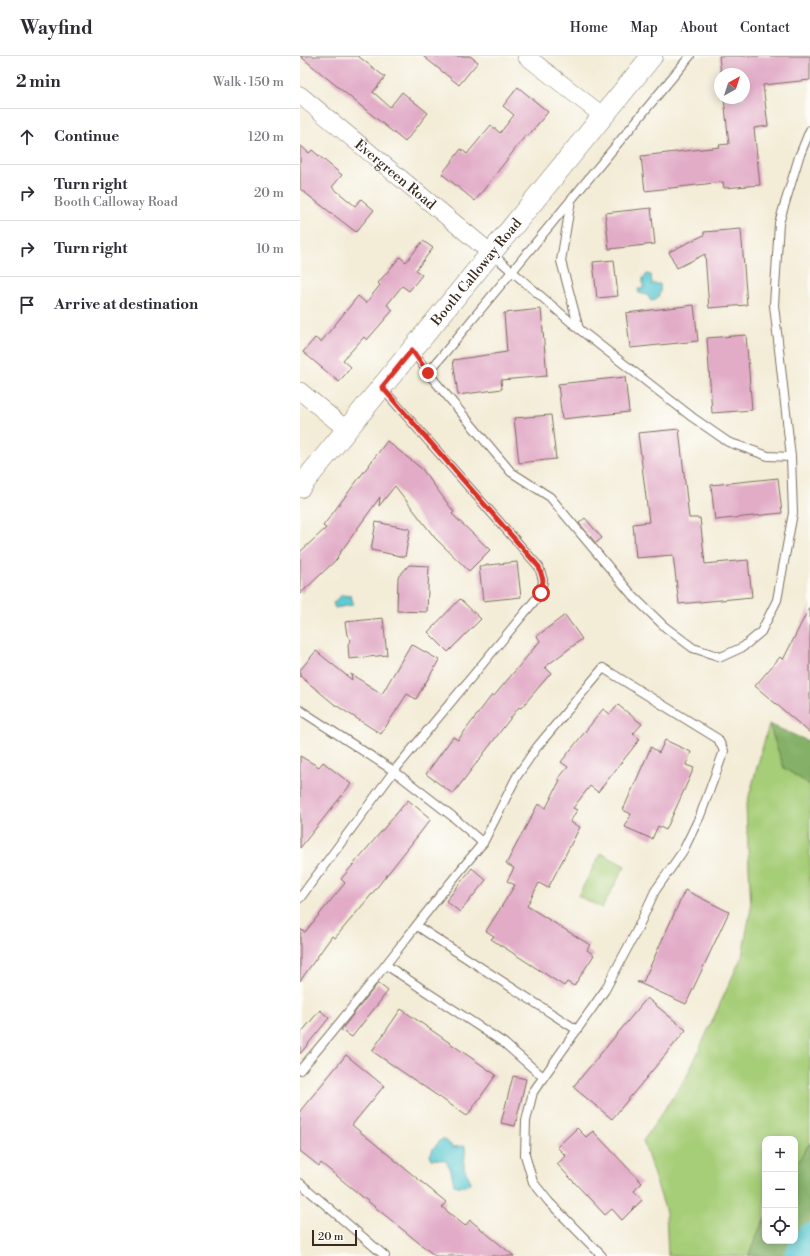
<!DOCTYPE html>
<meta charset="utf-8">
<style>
:root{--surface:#fff;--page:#f2f2f3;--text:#2b2b33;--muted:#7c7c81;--line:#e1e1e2}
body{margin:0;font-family:"Libre Bodoni",serif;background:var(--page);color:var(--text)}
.controls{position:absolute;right:12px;bottom:12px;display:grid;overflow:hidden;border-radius:8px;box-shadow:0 2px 10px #0003}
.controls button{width:36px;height:36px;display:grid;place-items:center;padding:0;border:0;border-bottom:1px solid var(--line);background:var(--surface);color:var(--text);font:20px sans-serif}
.compass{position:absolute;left:414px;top:12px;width:36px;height:36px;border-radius:50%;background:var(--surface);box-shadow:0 2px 10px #0003;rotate:39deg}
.scale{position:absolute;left:12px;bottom:10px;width:45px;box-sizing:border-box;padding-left:4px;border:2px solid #3b2a1e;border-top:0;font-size:11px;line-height:14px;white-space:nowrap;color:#3b2a1e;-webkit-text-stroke:3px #fdfcf7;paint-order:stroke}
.stop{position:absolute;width:12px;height:12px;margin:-9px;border:3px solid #d93025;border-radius:50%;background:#fff}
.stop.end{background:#d93025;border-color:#fff;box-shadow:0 1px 4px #0008}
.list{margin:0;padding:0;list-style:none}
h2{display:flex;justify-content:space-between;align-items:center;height:52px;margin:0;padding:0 16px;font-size:17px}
h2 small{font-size:13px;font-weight:400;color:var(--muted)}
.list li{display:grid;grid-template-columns:26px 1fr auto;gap:12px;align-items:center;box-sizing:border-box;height:56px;padding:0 16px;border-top:1px solid var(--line)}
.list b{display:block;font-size:15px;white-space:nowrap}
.list p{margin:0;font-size:13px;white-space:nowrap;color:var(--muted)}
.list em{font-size:13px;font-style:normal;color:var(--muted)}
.icon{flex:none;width:22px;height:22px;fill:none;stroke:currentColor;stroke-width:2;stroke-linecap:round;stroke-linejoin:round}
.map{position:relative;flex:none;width:510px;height:1200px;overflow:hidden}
header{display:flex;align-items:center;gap:24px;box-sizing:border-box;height:56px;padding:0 20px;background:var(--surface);border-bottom:1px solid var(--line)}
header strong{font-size:19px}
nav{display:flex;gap:22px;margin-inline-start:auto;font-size:14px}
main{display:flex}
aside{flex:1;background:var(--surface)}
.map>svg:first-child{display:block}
</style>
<header>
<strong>Wayfind</strong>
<nav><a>Home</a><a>Map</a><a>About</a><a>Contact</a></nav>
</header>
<main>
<aside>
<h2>2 min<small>Walk · 150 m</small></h2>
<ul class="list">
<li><svg class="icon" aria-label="ahead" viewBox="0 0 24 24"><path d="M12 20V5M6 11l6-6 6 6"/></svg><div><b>Continue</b></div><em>120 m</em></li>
<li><svg class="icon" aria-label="right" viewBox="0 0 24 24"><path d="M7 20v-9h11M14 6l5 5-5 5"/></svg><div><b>Turn right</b><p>Booth Calloway Road</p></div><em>20 m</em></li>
<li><svg class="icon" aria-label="right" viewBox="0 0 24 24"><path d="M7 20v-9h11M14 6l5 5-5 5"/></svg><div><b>Turn right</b></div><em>10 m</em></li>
<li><svg class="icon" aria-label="arrive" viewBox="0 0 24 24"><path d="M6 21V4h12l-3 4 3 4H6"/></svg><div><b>Arrive at destination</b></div></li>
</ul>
</aside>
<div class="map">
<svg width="510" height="1200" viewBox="0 0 510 1200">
<rect width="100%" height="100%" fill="#fdfcf7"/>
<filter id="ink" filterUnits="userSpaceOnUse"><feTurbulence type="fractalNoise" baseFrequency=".025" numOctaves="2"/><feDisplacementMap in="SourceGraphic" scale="8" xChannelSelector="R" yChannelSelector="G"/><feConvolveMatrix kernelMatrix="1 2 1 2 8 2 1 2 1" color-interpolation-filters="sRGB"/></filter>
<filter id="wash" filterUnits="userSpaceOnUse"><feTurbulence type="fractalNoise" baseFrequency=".012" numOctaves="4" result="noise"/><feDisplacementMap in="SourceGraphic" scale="16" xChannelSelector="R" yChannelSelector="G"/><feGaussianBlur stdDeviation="0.9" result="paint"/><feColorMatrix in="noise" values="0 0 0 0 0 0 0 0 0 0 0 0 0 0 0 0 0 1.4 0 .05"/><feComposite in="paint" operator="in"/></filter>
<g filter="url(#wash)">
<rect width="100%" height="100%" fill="#f3ecd7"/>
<g fill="#a6cd77" stroke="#707c4a">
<path d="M469 668 484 712 510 729V1086L495 1111V1083H465V1161L448 1200H368L366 1156 343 1085 387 1020 442 900 451 852 446 751Z"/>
<path d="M301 797 325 810 302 852 278 840Z"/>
</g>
<g fill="#84b068" stroke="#606d43">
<path d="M469 668 510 686V729L484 712Z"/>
<path d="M510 1086V1200H448L465 1161V1185H495V1111Z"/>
</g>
<g fill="#5ecad3" stroke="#4c7a78">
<path d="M347 218 351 219 352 228H360C361 236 360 243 351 245L347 239 339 237 338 233H343V222Z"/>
<path d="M42 539 51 540 53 546 52 549 35 552 33 547Z"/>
<path d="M143 1082 153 1091 165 1090C166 1097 164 1103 164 1111 165 1116 170 1120 170 1127 164 1131 161 1131 154 1129L151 1114 145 1104 132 1103 130 1099 134 1091Z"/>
</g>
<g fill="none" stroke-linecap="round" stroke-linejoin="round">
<path stroke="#5ecad3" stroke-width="27" d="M497 1200 510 1180"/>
</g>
<g id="blocks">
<g fill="#e2acc7">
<path d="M0 0H58L85 21 73 36 90 51 102 36 128 57 105 86Z"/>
<path d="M123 0H170L178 6 159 29Z"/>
<path d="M419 0H510V24L463 29 468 70 454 72 460 129 424 132 423 126 345 135 341 100 420 91 419 89 429 88 424 42H444V18H421Z"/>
<path d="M218 31 248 56 228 80 226 79 175 145 142 118 161 93 167 98 191 69 200 77 214 59 203 50Z"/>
<path d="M0 89 9 97 12 94 42 119 32 131 55 150 61 143 74 154 56 176 0 133Z"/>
<path d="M351 152 355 188 309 193 305 157Z"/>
<path d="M441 173 447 249 409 252 405 198 377 212 369 196 404 179V176Z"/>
<path d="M123 185 133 192 116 214 122 219 109 235 102 230 87 249 93 254 67 284 64 281 43 304 51 311 39 326 3 296 15 282 21 286 58 240 66 247 80 229 78 227 100 201 106 206Z"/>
<path d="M314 204 318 240 297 242 293 206Z"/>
<path d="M394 249 398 285 330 292 326 257Z"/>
<path d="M241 253 247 320 201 324 202 333 158 339 153 304 207 296 204 257Z"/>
<path d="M446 279 452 354 412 357 407 282Z"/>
<path d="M325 321 329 356 262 363 258 328Z"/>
<path d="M251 359 256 403 219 407 214 362Z"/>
<path d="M379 373 389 462H400L405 508 448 504 452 541 379 548 373 499 336 502 333 468 349 466 338 377Z"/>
<path d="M87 385 122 413 154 456 152 458 190 494 169 515 135 482 95 430 79 450 80 441 37 501 38 502 0 538V496L26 472 23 470Z"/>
<path d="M478 422 482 457 415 464 411 429Z"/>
<path d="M285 462 302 482 296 487 279 467Z"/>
<path d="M76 466 110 473 105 501 71 494Z"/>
<path d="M217 506 221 541 183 545 179 510Z"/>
<path d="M109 509 129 510 127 556 97 555 98 521Z"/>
<path d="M160 543 181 563 148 596 128 576Z"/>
<path d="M510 550V677L455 630 480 601 483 604Z"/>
<path d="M265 559 282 583 245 611 251 617 221 652 219 651 153 738 126 718 153 681 158 684 192 639 194 640 240 585 237 580Z"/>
<path d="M83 562 87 599 49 603 48 588 51 584 47 579 45 566Z"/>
<path d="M111 588 139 604 116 643 107 638 81 678 34 648 0 620V614L16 595 52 624 51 618 82 638Z"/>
<path d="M318 649 342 668 333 678 340 683 298 736 290 730 273 752 277 754 270 766 280 771 248 832 239 827 227 850 290 889 287 894 294 899 274 930 267 926 264 930 191 883 194 880 186 875 215 829 207 825 214 812 206 808 238 748 246 752 260 724 258 723 268 711 261 706 303 653 310 658Z"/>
<path d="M365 684 391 696 386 709 394 712 366 774 358 770 352 783 325 771 331 758 323 754 351 691 359 697Z"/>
<path d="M0 700 19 711 23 706 51 728 0 792Z"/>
<path d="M108 744 131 763 67 844 35 882 32 880 0 925V873L5 876 45 827 41 823Z"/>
<path d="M172 812 186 824 160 856 146 845Z"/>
<path d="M385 834 429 856 386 948 337 926H343Z"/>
<path d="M78 927 88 935 52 981 41 974Z"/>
<path d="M347 942 386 974 312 1063 273 1031Z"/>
<path d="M101 953 196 1019 167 1060 72 995Z"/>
<path d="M20 954 29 962 0 998V978Z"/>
<path d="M46 999 84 1030 52 1069 146 1146 142 1151 165 1170 170 1164 214 1200H135L21 1107 19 1110 0 1095V1055Z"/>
<path d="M213 1020 226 1023 215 1070 201 1067Z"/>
<path d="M277 1072 286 1081 293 1075 342 1127 334 1135 342 1144 322 1164 312 1153 305 1159 257 1108 266 1100 257 1091Z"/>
</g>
</g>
</g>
<g filter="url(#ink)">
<use href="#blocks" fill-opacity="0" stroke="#7b6e5f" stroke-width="1"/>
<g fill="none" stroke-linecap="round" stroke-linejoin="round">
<g stroke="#7b6e5f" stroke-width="10">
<g id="service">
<path d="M271 144 261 205 279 273"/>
<path d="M192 198 279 273 392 361 428 386 468 400 491 401"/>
<path d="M113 295 128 317 211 416 250 441 333 540 365 571 393 592 421 601 443 591 461 576 477 544 493 457 491 401 474 249 479 167 499 101 510 74"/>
<path d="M128 317 390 0"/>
<path d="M0 654 94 715 152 760 183 787 217 720 237 691 303 612 418 683 424 695 400 760 383 795 355 835 336 876 305 934 233 1036 226 1065 225 1099 233 1126 249 1146 302 1200"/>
<path d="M0 842 94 715 241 537 243 524 239 511 82 332"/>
<path d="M117 870 277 974"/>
<path d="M86 909 204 987 243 1021"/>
<path d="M0 1014C64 941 120 861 183 787"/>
<path d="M0 1127 85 1200"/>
</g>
</g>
<g stroke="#7b6e5f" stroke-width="18">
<g id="minor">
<path d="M226 0 303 60"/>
<path id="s1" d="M0 39 192 198"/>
<path d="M0 335 47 374"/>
</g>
</g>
<g stroke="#7b6e5f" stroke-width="22">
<g id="tertiary">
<path id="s2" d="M0 431 352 0"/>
</g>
</g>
<use href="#service" stroke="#fff" stroke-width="8"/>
<use href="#minor" stroke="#fff" stroke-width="17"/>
<use href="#tertiary" stroke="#fff" stroke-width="21"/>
</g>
</g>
<g fill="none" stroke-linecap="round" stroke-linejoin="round" filter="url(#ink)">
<path stroke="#d93025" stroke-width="5" d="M128 317 112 294 82 331 239 511 243 524 241 537"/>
</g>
<g text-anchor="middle" stroke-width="3.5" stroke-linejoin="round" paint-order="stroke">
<g font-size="14" fill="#3b2a1e" stroke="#fdfcf7">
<text dy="5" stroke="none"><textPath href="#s1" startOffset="124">Evergreen Road</textPath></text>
<text dy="5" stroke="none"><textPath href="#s2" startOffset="278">Booth Calloway Road</textPath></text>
</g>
</g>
</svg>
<div class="controls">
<button>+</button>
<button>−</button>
<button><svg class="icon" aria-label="locate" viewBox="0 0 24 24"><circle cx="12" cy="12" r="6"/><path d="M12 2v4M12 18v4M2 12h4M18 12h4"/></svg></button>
</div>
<svg class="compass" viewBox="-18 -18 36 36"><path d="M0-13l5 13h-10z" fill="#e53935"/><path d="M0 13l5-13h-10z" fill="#7c7c81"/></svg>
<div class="scale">20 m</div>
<div class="stop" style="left:241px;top:537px"></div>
<div class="stop end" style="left:128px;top:317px"></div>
</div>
</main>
